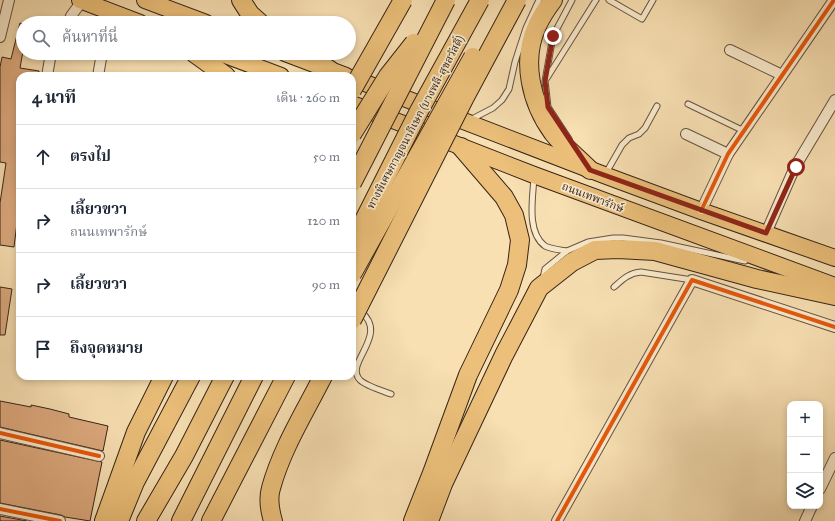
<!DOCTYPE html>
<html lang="th">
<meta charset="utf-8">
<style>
:root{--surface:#fff;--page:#f2f2f3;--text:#1f2937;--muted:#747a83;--line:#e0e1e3}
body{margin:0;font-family:"IM FELL Great Primer","Noto Serif Thai",serif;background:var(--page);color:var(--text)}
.controls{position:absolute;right:12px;bottom:12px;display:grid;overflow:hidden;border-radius:8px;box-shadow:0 2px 6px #0003}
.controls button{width:36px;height:36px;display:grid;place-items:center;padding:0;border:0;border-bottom:1px solid var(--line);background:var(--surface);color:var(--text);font:20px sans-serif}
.stop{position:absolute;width:12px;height:12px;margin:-9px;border:3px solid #8f2418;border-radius:50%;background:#fff}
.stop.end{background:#8f2418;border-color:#fff;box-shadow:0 1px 4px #0008}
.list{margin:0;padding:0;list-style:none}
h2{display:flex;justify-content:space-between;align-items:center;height:52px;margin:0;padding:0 16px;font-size:17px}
h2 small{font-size:13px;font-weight:400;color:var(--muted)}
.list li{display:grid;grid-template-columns:26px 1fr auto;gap:12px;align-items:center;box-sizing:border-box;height:64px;padding:0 16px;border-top:1px solid var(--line)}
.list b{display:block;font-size:15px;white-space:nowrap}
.list p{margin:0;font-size:13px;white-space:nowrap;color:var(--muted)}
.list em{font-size:13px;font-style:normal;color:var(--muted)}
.icon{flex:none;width:22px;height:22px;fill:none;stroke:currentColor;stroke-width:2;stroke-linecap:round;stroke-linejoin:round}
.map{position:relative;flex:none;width:835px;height:521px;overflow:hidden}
.search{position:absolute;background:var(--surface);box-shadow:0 2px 6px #0003;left:16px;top:16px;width:340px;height:44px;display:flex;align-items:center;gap:10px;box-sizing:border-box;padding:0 14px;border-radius:22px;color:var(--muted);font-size:15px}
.panel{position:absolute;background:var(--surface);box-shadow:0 2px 6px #0003;left:16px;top:72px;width:340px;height:308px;border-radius:12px}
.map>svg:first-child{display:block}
</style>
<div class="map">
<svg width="835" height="521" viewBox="0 0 835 521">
<rect width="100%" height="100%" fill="#f8e0b3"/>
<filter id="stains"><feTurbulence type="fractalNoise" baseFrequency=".005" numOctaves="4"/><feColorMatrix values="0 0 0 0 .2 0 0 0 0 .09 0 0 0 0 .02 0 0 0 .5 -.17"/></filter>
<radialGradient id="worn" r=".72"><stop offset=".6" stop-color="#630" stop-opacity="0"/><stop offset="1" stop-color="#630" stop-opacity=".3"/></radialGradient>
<g fill="#dca97e" stroke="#362418">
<path d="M20 23 23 24V51L20 68 39 71V76H20V199L14 247 0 245V203L6 163 0 162V67L2 57 11 59Z"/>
<path d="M0 287 12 289 5 335H0Z"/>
<path d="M0 401 31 407V405L50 409 69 414V417L108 426 103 451 0 427Z"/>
<path d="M0 440 102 462 90 521 65 517 61 515 0 503Z"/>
<path d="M0 516 27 521H0Z"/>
</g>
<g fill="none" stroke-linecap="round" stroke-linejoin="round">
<g stroke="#66533f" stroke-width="7">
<g id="lane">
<path d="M609 0 642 19 653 0"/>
<path d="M547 78 596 0"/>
<path d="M688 104 744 131"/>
<path d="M470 120 493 108 502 100 509 89 515 62 526 28 539 0"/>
<path d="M569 139 548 107 545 81 553 36 572 0"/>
<path d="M606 173 622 145 629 138 639 134 645 128 657 106"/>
<path d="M534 177C533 197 526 232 545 246 550 249 561 250 567 251"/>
<path d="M543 278 545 269 567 251 588 242 613 238H623L661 243 745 261"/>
<path d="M614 287C623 279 629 273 641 272L692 280"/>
<path d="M360 311C391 335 343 363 360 380 366 386 383 391 391 394"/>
</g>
</g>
<g stroke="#66533f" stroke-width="12">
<g id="street">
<path d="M69 23 71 16 82 1"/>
<path d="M0 37 9 0"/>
<path d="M730 50 782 75"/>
<path d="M47 76 51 53"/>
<path d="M98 76 102 53"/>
<path d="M686 134 728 154"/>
<path d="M701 211 728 154 834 0"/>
<path d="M766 233 795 167 835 100"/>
<path d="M0 433 99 456"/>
<path d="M820 489 835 458"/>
<path d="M0 509 60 521"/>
<path d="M557 521 692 280 835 327"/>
<path d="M805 521 812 506"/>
</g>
</g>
<g stroke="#362418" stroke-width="18">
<g id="primary">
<path d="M80 0 140 23"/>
<path d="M145 0 206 23"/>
<path d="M220 53 281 76"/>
<path d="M285 53 346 76"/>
<path d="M352 78 604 175 701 211 835 258"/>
<path d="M352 104 534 175 835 286"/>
</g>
</g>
<g stroke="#362418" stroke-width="20">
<g id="highway">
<path d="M241 0 250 14 260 23"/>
<path d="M553 0C547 8 541 17 537 26 521 61 531 103 553 133 563 146 578 158 590 170"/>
<path d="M194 53 226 76"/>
<path d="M303 53 330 70"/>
<path d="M104 521 136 432 164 376"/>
<path d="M119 521 135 482 191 376"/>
<path d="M146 521 184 456 225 376"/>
<path d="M181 521 254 376"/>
<path d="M211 521 286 376"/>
<path d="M273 521C270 511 268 498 271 488 282 448 305 412 323 376"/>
<path d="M413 521 432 473 468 375 509 290 517 265 520 240 514 215 504 197 461 147"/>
<path d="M429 521 443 484 504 355 539 288 572 262 595 250 618 249 655 251 757 279 835 296"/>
</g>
</g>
<use href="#lane" stroke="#faebce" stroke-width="5"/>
<use href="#street" stroke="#faebce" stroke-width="10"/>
<use href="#primary" stroke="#ecc07a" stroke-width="16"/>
<use href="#highway" stroke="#ecc07a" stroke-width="18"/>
<g stroke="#362418" stroke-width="20" stroke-linecap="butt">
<g id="highway-bridge">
<path d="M352 90 403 0"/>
<path d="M352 134 388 76 414 43"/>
<path d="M352 183 446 0"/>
<path d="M352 244 419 111 480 0"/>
<path d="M352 274 473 57"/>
<path d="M352 320 465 97 517 0"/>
</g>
</g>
<use href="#highway-bridge" stroke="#ecc07a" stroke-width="18"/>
<g stroke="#faebce" stroke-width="6">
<g id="cycleway">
<path d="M701 211 728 154 834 0"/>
<path d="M0 433 99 456"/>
<path d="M0 509 60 521"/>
<path d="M557 521 692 280 835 327"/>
</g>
</g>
<use href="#cycleway" stroke="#e8590c" stroke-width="4"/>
</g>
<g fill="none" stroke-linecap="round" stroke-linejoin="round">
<path stroke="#8f2418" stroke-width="5" d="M553 36 545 81 548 107 590 170 766 233 796 167"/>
</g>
<g text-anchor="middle" stroke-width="3.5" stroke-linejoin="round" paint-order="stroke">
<g font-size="11" fill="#362418" stroke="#faebce">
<text transform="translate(415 122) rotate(-62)" y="4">ทางพิเศษกาญจนาภิเษก (บางพลี-สุขสวัสดิ์)</text>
<text transform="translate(593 197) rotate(21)" y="4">ถนนเทพารักษ์</text>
</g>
</g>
<rect width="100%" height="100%" filter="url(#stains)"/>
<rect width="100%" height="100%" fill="url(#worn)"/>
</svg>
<div class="controls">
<button>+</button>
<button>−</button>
<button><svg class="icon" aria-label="layers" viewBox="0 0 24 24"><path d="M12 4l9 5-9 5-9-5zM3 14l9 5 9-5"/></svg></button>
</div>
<div class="stop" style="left:796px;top:167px"></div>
<div class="stop end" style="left:553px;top:36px"></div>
<div class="search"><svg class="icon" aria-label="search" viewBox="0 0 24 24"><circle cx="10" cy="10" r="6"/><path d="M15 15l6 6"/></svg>ค้นหาที่นี่</div>
<section class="panel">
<h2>4 นาที<small>เดิน · 260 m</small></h2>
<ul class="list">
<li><svg class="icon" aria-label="ahead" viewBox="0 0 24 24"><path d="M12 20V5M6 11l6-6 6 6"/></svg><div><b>ตรงไป</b></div><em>50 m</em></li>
<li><svg class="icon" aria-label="right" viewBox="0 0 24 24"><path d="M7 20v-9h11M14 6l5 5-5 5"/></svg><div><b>เลี้ยวขวา</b><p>ถนนเทพารักษ์</p></div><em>120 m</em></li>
<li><svg class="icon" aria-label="right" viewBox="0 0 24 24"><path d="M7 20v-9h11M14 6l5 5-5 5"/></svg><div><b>เลี้ยวขวา</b></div><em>90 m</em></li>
<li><svg class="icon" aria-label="arrive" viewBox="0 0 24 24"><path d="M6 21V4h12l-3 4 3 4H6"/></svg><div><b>ถึงจุดหมาย</b></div></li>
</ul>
</section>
</div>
